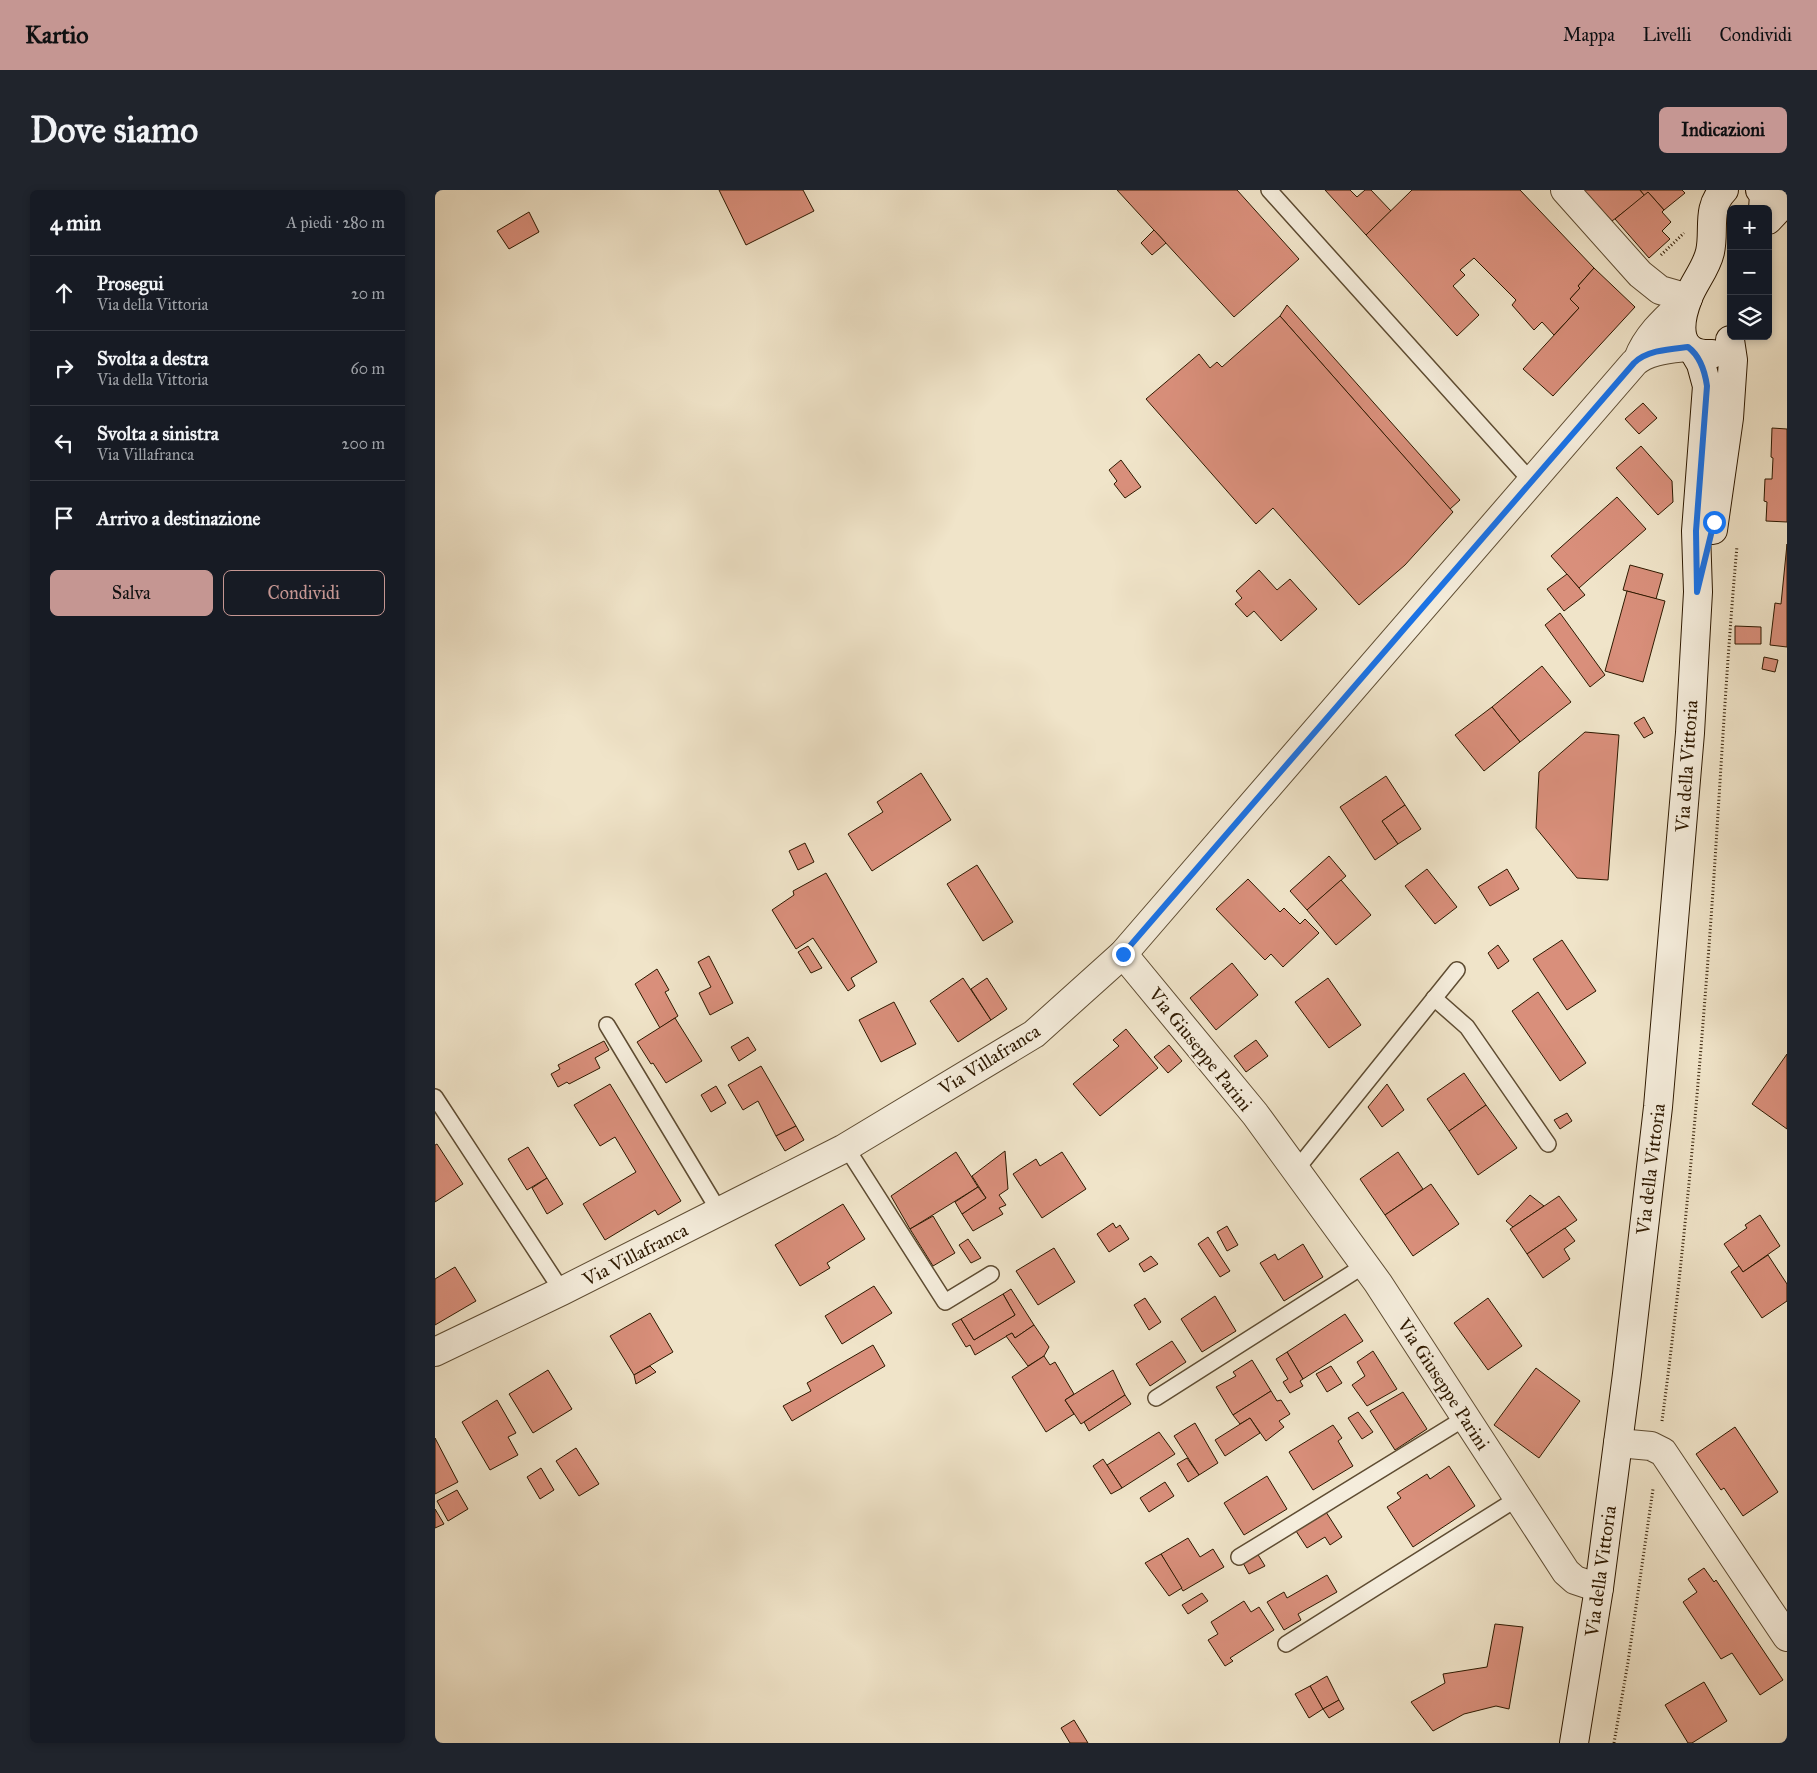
<!DOCTYPE html>
<html lang="it">
<meta charset="utf-8">
<style>
:root{--surface:#171b24;--page:#20242c;--text:#f1f3f6;--muted:#9ea1a6;--line:#363941;--accent:#c59692}
body{margin:0;font-family:"IM FELL Great Primer",serif;background:var(--page);color:var(--text)}
.controls{position:absolute;right:15px;top:15px;display:grid;overflow:hidden;border-radius:8px;box-shadow:0 2px 8px #0003}
.controls button{width:45px;height:45px;display:grid;place-items:center;padding:0;border:0;border-bottom:1px solid var(--line);background:var(--surface);color:var(--text);font:25px sans-serif}
.stop{position:absolute;width:15px;height:15px;margin:-11px;border:4px solid #1a73e8;border-radius:50%;background:#fff}
.stop.end{background:#1a73e8;border-color:#fff;box-shadow:0 1px 5px #0008}
.list{margin:0;padding:0;list-style:none}
h2{display:flex;justify-content:space-between;align-items:center;height:65px;margin:0;padding:0 20px;font-size:21px}
h2 small{font-size:16px;font-weight:400;color:var(--muted)}
.list li{display:grid;grid-template-columns:32px 1fr auto;gap:15px;align-items:center;box-sizing:border-box;height:75px;padding:0 20px;border-top:1px solid var(--line)}
.list b{display:block;font-size:19px;white-space:nowrap}
.list p{margin:0;font-size:16px;white-space:nowrap;color:var(--muted)}
.list em{font-size:16px;font-style:normal;color:var(--muted)}
.actions{display:flex;gap:10px;padding:15px 20px}
.actions a{flex:1;padding:11px 0;border:1px solid var(--accent);border-radius:8px;text-align:center;font-size:18px;color:var(--accent)}
.actions .main{background:var(--accent);color:#111}
.icon{flex:none;width:28px;height:28px;fill:none;stroke:currentColor;stroke-width:2;stroke-linecap:round;stroke-linejoin:round}
.map{position:relative;flex:none;width:1352px;height:1553px;overflow:hidden;border-radius:8px}
header{display:flex;align-items:center;gap:30px;box-sizing:border-box;height:70px;padding:0 25px;background:var(--accent);color:#111}
header strong{font-size:24px}
nav{display:flex;gap:28px;margin-inline-start:auto;font-size:18px}
.intro{display:flex;align-items:center;justify-content:space-between;box-sizing:border-box;height:120px;padding:0 30px}
h1{margin:0;font-size:35px}
.button{padding:12px 22px;border-radius:8px;background:var(--accent);color:#111;font-size:18px;font-weight:700}
main{display:flex;gap:30px;padding:0 30px}
aside{flex:1;background:var(--surface);border-radius:8px;box-shadow:0 2px 8px #0003}
.map>svg:first-child{display:block}
</style>
<header>
<strong>Kartio</strong>
<nav><a>Mappa</a><a>Livelli</a><a>Condividi</a></nav>
</header>
<div class="intro"><h1>Dove siamo</h1><a class="button">Indicazioni</a></div>
<main>
<aside>
<h2>4 min<small>A piedi · 280 m</small></h2>
<ul class="list">
<li><svg class="icon" aria-label="ahead" viewBox="0 0 24 24"><path d="M12 20V5M6 11l6-6 6 6"/></svg><div><b>Prosegui</b><p>Via della Vittoria</p></div><em>20 m</em></li>
<li><svg class="icon" aria-label="right" viewBox="0 0 24 24"><path d="M7 20v-9h11M14 6l5 5-5 5"/></svg><div><b>Svolta a destra</b><p>Via della Vittoria</p></div><em>60 m</em></li>
<li><svg class="icon" aria-label="left" viewBox="0 0 24 24"><path d="M17 20v-9H6M10 6l-5 5 5 5"/></svg><div><b>Svolta a sinistra</b><p>Via Villafranca</p></div><em>200 m</em></li>
<li><svg class="icon" aria-label="arrive" viewBox="0 0 24 24"><path d="M6 21V4h12l-3 4 3 4H6"/></svg><div><b>Arrivo a destinazione</b></div></li>
</ul>
<div class="actions"><a class="main">Salva</a><a>Condividi</a></div>
</aside>
<div class="map">
<svg width="1352" height="1553" viewBox="0 0 1352 1553">
<rect width="100%" height="100%" fill="#f0e4c9"/>
<filter id="stains"><feTurbulence type="fractalNoise" baseFrequency=".004" numOctaves="4"/><feColorMatrix values="0 0 0 0 .2 0 0 0 0 .09 0 0 0 0 .02 0 0 0 .5 -.17"/></filter>
<radialGradient id="worn" r=".72"><stop offset=".6" stop-color="#630" stop-opacity="0"/><stop offset="1" stop-color="#630" stop-opacity=".3"/></radialGradient>
<g fill="#d98f7b" stroke="#2e1900">
<path d="M284 0H368L379 21 311 55Z"/>
<path d="M682 0H802L864 69 799 127Z"/>
<path d="M890 0H915L922 7 930 0H936L956 21 931 45Z"/>
<path d="M977 0H1085L1159 78 1143 96 1145 98 1135 109 1144 118 1119 145 1107 132 1099 140 1077 115 1081 110 1039 68 1025 80 1030 85 1018 96 1044 125 1022 146 931 45Z"/>
<path d="M1149 0H1205L1210 6 1177 31Z"/>
<path d="M1205 0H1247L1250 3 1229 20 1213 2 1210 6Z"/>
<path d="M1213 2 1229 20 1227 22 1236 32 1227 41 1235 49 1214 68 1180 29Z"/>
<path d="M94 22 104 42 74 59 62 41Z"/>
<path d="M719 40 731 53 717 65 706 53Z"/>
<path d="M1159 78 1200 117 1118 206 1088 179 1144 118 1135 109 1145 98 1143 96Z"/>
<path d="M852 115 1025 310 1015 319 845 126Z"/>
<path d="M845 126 1018 322 970 375 924 415 838 318 821 334 711 209 764 164 775 178 782 172 787 177Z"/>
<path d="M1208 213 1222 228 1204 244 1190 229Z"/>
<path d="M1337 238 1352 239V332L1331 331 1332 312 1329 311 1330 289H1337L1338 268 1336 267Z"/>
<path d="M1206 256 1237 291 1238 312 1223 325 1181 278Z"/>
<path d="M686 270 706 297 690 308 679 294 682 291 674 280Z"/>
<path d="M1182 307 1211 339 1144 398 1116 366Z"/>
<path d="M1352 354V457L1335 455 1340 413 1346 414Z"/>
<path d="M1195 375 1228 384 1221 409 1188 400Z"/>
<path d="M824 380 842 400 855 389 882 419 846 451 819 421 812 427 800 414 807 408 801 401Z"/>
<path d="M1132 384 1150 405 1129 421 1112 399Z"/>
<path d="M1192 401 1230 411 1208 492 1170 481Z"/>
<path d="M1125 423 1170 485 1155 497 1110 435Z"/>
<path d="M1300 436 1326 437V454H1300Z"/>
<path d="M1329 467 1343 470 1340 482 1327 479Z"/>
<path d="M1107 476 1136 512 1085 552 1057 517Z"/>
<path d="M1057 517 1085 552 1049 581 1020 545Z"/>
<path d="M1209 527 1218 543 1209 548 1199 533Z"/>
<path d="M1150 542 1184 545 1173 690 1142 688 1101 638 1104 582Z"/>
<path d="M486 583 516 630 437 681 413 644 448 622 442 612Z"/>
<path d="M951 586 970 615 947 631 963 654 940 670 905 617Z"/>
<path d="M970 615 986 639 963 654 947 631Z"/>
<path d="M370 653 379 672 363 680 354 661Z"/>
<path d="M894 666 911 686 872 720 855 701Z"/>
<path d="M542 675 578 732 548 751 512 694Z"/>
<path d="M992 679 1022 717 1000 734 970 696Z"/>
<path d="M1072 679 1084 699 1055 716 1043 697Z"/>
<path d="M391 683 442 772 416 788 420 796 413 801 378 748 361 759 337 720 359 705 358 701Z"/>
<path d="M813 689 845 722 849 718 865 734 870 729 884 743 848 777 836 764 830 770 781 719Z"/>
<path d="M906 690 936 725 901 755 872 720Z"/>
<path d="M1127 750 1161 801 1132 820 1098 769Z"/>
<path d="M1063 755 1074 771 1063 779 1053 763Z"/>
<path d="M373 756 387 778 376 783 363 762Z"/>
<path d="M274 766 298 813 275 825 264 803 276 797 263 772Z"/>
<path d="M797 773 823 805 781 840 755 808Z"/>
<path d="M222 779 234 800 230 802 243 826 225 838 200 794Z"/>
<path d="M528 788 556 830 523 852 495 811Z"/>
<path d="M552 788 572 819 556 830 536 799Z"/>
<path d="M893 788 926 835 894 858 860 812Z"/>
<path d="M1103 802 1151 873 1125 891 1077 821Z"/>
<path d="M459 812 481 854 446 872 424 830Z"/>
<path d="M240 828 267 871 231 893 218 873 216 874 202 852Z"/>
<path d="M691 839 723 878 665 926 638 894 684 856 678 850Z"/>
<path d="M313 847 321 860 304 871 296 857Z"/>
<path d="M821 850 833 866 811 882 799 866Z"/>
<path d="M169 851 174 860 160 868 165 878 134 894 132 892 123 897 116 884 125 879 123 875Z"/>
<path d="M734 855 747 871 733 883 719 867Z"/>
<path d="M1352 864V939L1317 914Z"/>
<path d="M326 876 361 936 341 946 323 911 308 920 293 895Z"/>
<path d="M1029 883 1051 915 1014 941 992 909Z"/>
<path d="M175 894 246 1011 223 1025 220 1020 170 1050 148 1014 201 982 180 947 165 956 139 915Z"/>
<path d="M952 894 969 920 947 937 933 917Z"/>
<path d="M281 896 291 913 276 922 266 905Z"/>
<path d="M1051 915 1082 958 1043 985 1014 941Z"/>
<path d="M1132 923 1137 931 1125 939 1119 930Z"/>
<path d="M361 936 369 950 350 961 341 946Z"/>
<path d="M2 954 28 994 0 1012V955Z"/>
<path d="M93 957 112 988 92 1000 73 969Z"/>
<path d="M570 961 573 999 564 1005 571 1015 564 1018 568 1024 538 1041 527 1024 551 1008 537 986Z"/>
<path d="M521 962 543 997 475 1039 456 1006Z"/>
<path d="M627 962 651 999 607 1028 578 984 601 969 605 976Z"/>
<path d="M963 962 988 999 950 1025 925 989Z"/>
<path d="M112 988 128 1014 112 1024 97 998Z"/>
<path d="M996 994 1024 1034 978 1066 950 1025Z"/>
<path d="M543 997 551 1008 527 1024 520 1012Z"/>
<path d="M1095 1005 1109 1016 1078 1037 1071 1031Z"/>
<path d="M1124 1006 1142 1030 1092 1064 1075 1039Z"/>
<path d="M408 1014 430 1049 392 1073 395 1078 365 1096 340 1055Z"/>
<path d="M1325 1025 1345 1056 1308 1082 1289 1054 1312 1038 1310 1035Z"/>
<path d="M498 1026 520 1063 498 1076 475 1039Z"/>
<path d="M678 1033 681 1038 685 1035 694 1049 674 1062 662 1044Z"/>
<path d="M792 1036 803 1055 792 1061 782 1042Z"/>
<path d="M1130 1038 1140 1051 1129 1059 1135 1069 1108 1088 1092 1064Z"/>
<path d="M773 1047 795 1081 785 1087 763 1054Z"/>
<path d="M533 1049 546 1068 536 1073 524 1055Z"/>
<path d="M868 1054 888 1087 849 1111 825 1073 840 1064 843 1070Z"/>
<path d="M619 1058 640 1092 603 1115 581 1081Z"/>
<path d="M1333 1065 1352 1094V1111L1327 1128 1296 1082 1304 1076 1308 1082Z"/>
<path d="M716 1066 723 1074 709 1082 704 1074Z"/>
<path d="M20 1077 41 1111 0 1135V1089Z"/>
<path d="M439 1096 457 1123 407 1154 390 1126Z"/>
<path d="M576 1099 599 1135 580 1148 577 1143 540 1165 535 1155 531 1157 517 1134 526 1129 539 1150 580 1125 568 1104Z"/>
<path d="M568 1104 580 1125 539 1150 526 1129Z"/>
<path d="M780 1106 801 1141 767 1162 746 1129Z"/>
<path d="M710 1108 726 1132 714 1140 699 1115Z"/>
<path d="M1053 1108 1087 1156 1053 1180 1019 1133Z"/>
<path d="M215 1123 238 1162 199 1185 175 1146Z"/>
<path d="M910 1124 928 1151 868 1189 852 1162Z"/>
<path d="M599 1135 614 1157 609 1166 593 1176 571 1146 577 1143 580 1148Z"/>
<path d="M737 1151 751 1172 715 1196 701 1174Z"/>
<path d="M438 1155 450 1176 357 1231 348 1216 376 1201 372 1193Z"/>
<path d="M938 1161 962 1199 932 1216 917 1195 930 1186 922 1172Z"/>
<path d="M852 1162 868 1189 865 1191 868 1196 855 1203 848 1192 853 1189 841 1169Z"/>
<path d="M609 1166 615 1175 620 1172 639 1204 630 1210 639 1224 611 1242 577 1187Z"/>
<path d="M817 1170 836 1201 798 1225 781 1197 801 1186 798 1182Z"/>
<path d="M215 1176 221 1182 201 1194 199 1185Z"/>
<path d="M896 1176 907 1193 892 1202 881 1184Z"/>
<path d="M1101 1178 1145 1211 1104 1268 1059 1235Z"/>
<path d="M113 1180 137 1219 98 1243 74 1204Z"/>
<path d="M678 1180 690 1205 646 1234 630 1210Z"/>
<path d="M836 1201 842 1211 846 1210 855 1224 844 1231 849 1237 831 1251 815 1228 805 1234 798 1225Z"/>
<path d="M968 1202 992 1239 960 1260 935 1221Z"/>
<path d="M690 1205 696 1214 654 1241 649 1232Z"/>
<path d="M62 1210 81 1243 73 1247 83 1265 55 1280 27 1232Z"/>
<path d="M923 1222 938 1242 927 1249 913 1228Z"/>
<path d="M815 1228 825 1243 790 1266 780 1250Z"/>
<path d="M760 1233 783 1273 764 1285 739 1246Z"/>
<path d="M898 1235 907 1248 903 1251 918 1276 878 1300 854 1262Z"/>
<path d="M1300 1237 1343 1302 1308 1326 1289 1298 1286 1300 1261 1264Z"/>
<path d="M724 1242 740 1264 687 1298 672 1275Z"/>
<path d="M0 1248 23 1292 0 1304Z"/>
<path d="M141 1258 164 1294 144 1306 121 1271Z"/>
<path d="M752 1268 764 1285 753 1292 742 1274Z"/>
<path d="M668 1269 687 1298 676 1304 658 1276Z"/>
<path d="M1014 1276 1040 1316 978 1357 952 1317 966 1308 962 1303 992 1284 995 1289Z"/>
<path d="M106 1278 119 1300 105 1309 92 1287Z"/>
<path d="M832 1286 852 1319 809 1345 789 1313Z"/>
<path d="M730 1292 739 1306 714 1322 705 1308Z"/>
<path d="M22 1300 33 1319 13 1331 2 1311Z"/>
<path d="M0 1319 9 1334 0 1338Z"/>
<path d="M891 1322 907 1347 895 1355 890 1347 872 1358 861 1341Z"/>
<path d="M753 1348 765 1367 778 1359 789 1377 748 1401 726 1364Z"/>
<path d="M822 1363 830 1376 814 1384 807 1371Z"/>
<path d="M726 1364 747 1398 734 1406 710 1373Z"/>
<path d="M1269 1378 1279 1392 1281 1390 1348 1490 1325 1505 1297 1463 1286 1469 1248 1412 1262 1402 1253 1389Z"/>
<path d="M892 1385 902 1402 863 1424 866 1430 849 1440 832 1412 849 1402 852 1408Z"/>
<path d="M767 1403 773 1411 753 1424 747 1415Z"/>
<path d="M809 1411 816 1422 824 1417 839 1440 795 1468 798 1471 790 1476 773 1450 783 1444 776 1432Z"/>
<path d="M1060 1434 1088 1437 1074 1519 1061 1516 1029 1524 998 1541 976 1512 1010 1493 1008 1484 1052 1477Z"/>
<path d="M892 1486 904 1510 888 1519 875 1496Z"/>
<path d="M1269 1492 1292 1531 1257 1553H1253L1230 1515Z"/>
<path d="M875 1496 888 1519 874 1528 860 1504Z"/>
<path d="M904 1510 909 1519 894 1528 888 1519Z"/>
<path d="M639 1530 653 1553H635L626 1538Z"/>
</g>
<g fill="none" stroke-linecap="round" stroke-linejoin="round">
<g stroke="#5e4c32" stroke-width="18">
<g id="lane">
<path d="M834 0 1096 291"/>
<path d="M999 808 1032 837 1113 954"/>
<path d="M172 835 284 1021"/>
<path d="M0 907 127 1101"/>
<path d="M411 957 510 1112 556 1084"/>
<path d="M861 980 1022 780"/>
<path d="M721 1208 930 1075"/>
<path d="M804 1367 1030 1228"/>
<path d="M851 1454 1083 1308"/>
</g>
</g>
<g stroke="#5e4c32" stroke-width="30">
<g id="street">
<path d="M1130 0 1205 84 1225 100 1253 108"/>
<path d="M1203 169C1212 144 1234 126 1253 108"/>
<path d="M688 764 820 924 943 1093 1131 1382 1140 1390 1164 1398"/>
<path d="M0 1162 127 1101 408 959 599 844 688 764 1199 173C1212 160 1236 159 1253 157"/>
<path d="M1183 1253 1216 1256 1228 1262 1352 1447"/>
</g>
</g>
<g stroke="#2e1900" stroke-width="30">
<g id="secondary">
<path d="M1325 0 1329 5 1328 19"/>
<path d="M1333 30 1352 10"/>
<path d="M1277 164C1240 166 1243 134 1253 108 1259 92 1271 79 1275 62 1280 40 1271 18 1289 0"/>
<path d="M1278 340 1294 228 1298 170 1295 150"/>
<path d="M1139 1553 1164 1398 1192 1184 1223 917 1255 543 1263 402 1261 341 1272 196 1266 174 1259 162"/>
</g>
</g>
<g stroke="#2e1900" stroke-width="3" stroke-dasharray="1 2.5" stroke-linecap="butt">
<path d="M1226 65 1249 43"/>
<path d="M1227 1231C1248 1074 1262 915 1274 756 1284 623 1290 489 1302 356"/>
<path d="M1179 1553 1193 1472 1218 1299"/>
</g>
<use href="#lane" stroke="#f5eddc" stroke-width="15"/>
<use href="#street" stroke="#f5eddc" stroke-width="28"/>
<use href="#secondary" stroke="#f5eddc" stroke-width="28"/>
</g>
<g fill="none" stroke-linecap="round" stroke-linejoin="round">
<path stroke="#1a73e8" stroke-width="6" d="M688 764 1199 173C1212 160 1236 159 1253 157 1265 166 1270 182 1272 196L1261 341 1262 402 1279 332"/>
</g>
<g text-anchor="middle" stroke-width="4.5" stroke-linejoin="round" paint-order="stroke">
<g font-size="19" fill="#2e1900" stroke="#f5eddc">
<text transform="translate(1251 576) rotate(-86)" y="7">Via della Vittoria</text>
<text transform="translate(766 859) rotate(51)" y="7">Via Giuseppe Parini</text>
<text transform="translate(554 869) rotate(-32)" y="7">Via Villafranca</text>
<text transform="translate(1215 979) rotate(-83)" y="7">Via della Vittoria</text>
<text transform="translate(200 1064) rotate(-27)" y="7">Via Villafranca</text>
<text transform="translate(1009 1194) rotate(57)" y="7">Via Giuseppe Parini</text>
<text transform="translate(1165 1381) rotate(-82)" y="7">Via della Vittoria</text>
</g>
</g>
<rect width="100%" height="100%" filter="url(#stains)"/>
<rect width="100%" height="100%" fill="url(#worn)"/>
</svg>
<div class="controls">
<button>+</button>
<button>−</button>
<button><svg class="icon" aria-label="layers" viewBox="0 0 24 24"><path d="M12 4l9 5-9 5-9-5zM3 14l9 5 9-5"/></svg></button>
</div>
<div class="stop" style="left:1279px;top:332px"></div>
<div class="stop end" style="left:688px;top:764px"></div>
</div>
</main>
